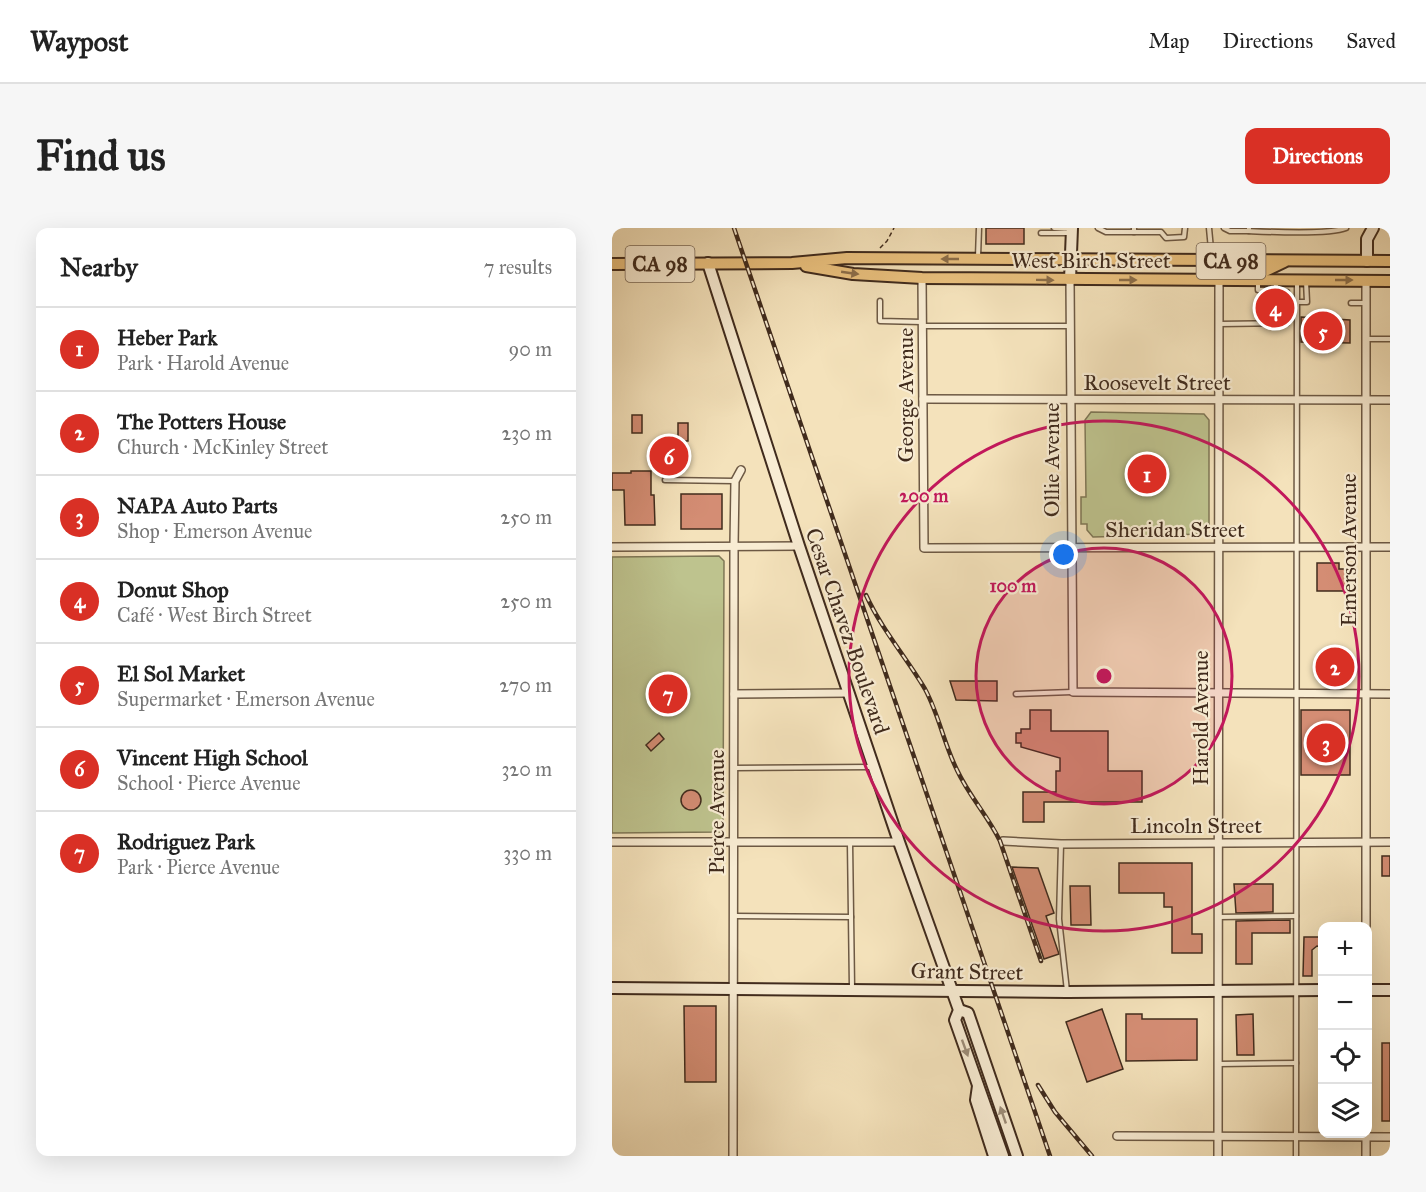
<!DOCTYPE html>
<meta charset="utf-8">
<style>
:root{--surface:#fff;--page:#f6f6f6;--text:#222;--muted:#767676;--line:#e0e0e0;--accent:#d93025}
body{margin:0;font-family:"IM FELL Great Primer",serif;background:var(--page);color:var(--text)}
.controls{position:absolute;right:18px;bottom:18px;display:grid;overflow:hidden;border-radius:12px;box-shadow:0 6px 24px #0002}
.controls button{width:54px;height:54px;display:grid;place-items:center;padding:0;border:0;border-bottom:2px solid var(--line);background:var(--surface);color:var(--text);font:30px sans-serif}
.you{position:absolute;left:452px;top:327px;width:21px;height:21px;margin:-15px;border:4px solid #fff;border-radius:50%;background:#1a73e8;box-shadow:0 0 0 9px #1a73e833}
.badge{display:grid;place-items:center;width:39px;height:39px;border-radius:50%;background:var(--accent);color:#fff;font-size:20px;font-weight:700}
.pin{position:absolute;translate:-50% -50%;border:3px solid #fff;box-shadow:0 2px 6px #0006}
.list{margin:0;padding:0;list-style:none}
h2{display:flex;justify-content:space-between;align-items:center;height:78px;margin:0;padding:0 24px;font-size:26px}
h2 small{font-size:20px;font-weight:400;color:var(--muted)}
.list li{display:grid;grid-template-columns:39px 1fr auto;gap:18px;align-items:center;box-sizing:border-box;height:84px;padding:0 24px;border-top:2px solid var(--line)}
.list b{display:block;font-size:22px;white-space:nowrap}
.list p{margin:0;font-size:20px;white-space:nowrap;color:var(--muted)}
.list em{font-size:20px;font-style:normal;color:var(--muted)}
.icon{flex:none;width:33px;height:33px;fill:none;stroke:currentColor;stroke-width:2;stroke-linecap:round;stroke-linejoin:round}
.map{position:relative;flex:none;width:778px;height:928px;overflow:hidden;border-radius:12px}
header{display:flex;align-items:center;gap:36px;box-sizing:border-box;height:84px;padding:0 30px;background:var(--surface);border-bottom:2px solid var(--line)}
header strong{font-size:28px}
nav{display:flex;gap:33px;margin-inline-start:auto;font-size:21px}
.intro{display:flex;align-items:center;justify-content:space-between;box-sizing:border-box;height:144px;padding:0 36px}
h1{margin:0;font-size:42px}
.button{padding:15px 27px;border-radius:12px;background:var(--accent);color:#fff;font-size:21px;font-weight:700}
main{display:flex;gap:36px;padding:0 36px}
aside{flex:1;background:var(--surface);border-radius:12px;box-shadow:0 6px 24px #0002}
.map>svg:first-child{display:block}
</style>
<header>
<strong>Waypost</strong>
<nav><a>Map</a><a>Directions</a><a>Saved</a></nav>
</header>
<div class="intro"><h1>Find us</h1><a class="button">Directions</a></div>
<main>
<aside>
<h2>Nearby<small>7 results</small></h2>
<ul class="list">
<li><span class="badge">1</span><div><b>Heber Park</b><p>Park · Harold Avenue</p></div><em>90 m</em></li>
<li><span class="badge">2</span><div><b>The Potters House</b><p>Church · McKinley Street</p></div><em>230 m</em></li>
<li><span class="badge">3</span><div><b>NAPA Auto Parts</b><p>Shop · Emerson Avenue</p></div><em>250 m</em></li>
<li><span class="badge">4</span><div><b>Donut Shop</b><p>Café · West Birch Street</p></div><em>250 m</em></li>
<li><span class="badge">5</span><div><b>El Sol Market</b><p>Supermarket · Emerson Avenue</p></div><em>270 m</em></li>
<li><span class="badge">6</span><div><b>Vincent High School</b><p>School · Pierce Avenue</p></div><em>320 m</em></li>
<li><span class="badge">7</span><div><b>Rodriguez Park</b><p>Park · Pierce Avenue</p></div><em>330 m</em></li>
</ul>
</aside>
<div class="map">
<svg width="778" height="928" viewBox="0 0 778 928">
<rect width="100%" height="100%" fill="#f4e2bb"/>
<filter id="stains"><feTurbulence type="fractalNoise" baseFrequency=".00333" numOctaves="4"/><feColorMatrix values="0 0 0 0 .2 0 0 0 0 .09 0 0 0 0 .02 0 0 0 .5 -.17"/></filter>
<radialGradient id="worn" r=".72"><stop offset=".6" stop-color="#630" stop-opacity="0"/><stop offset="1" stop-color="#630" stop-opacity=".3"/></radialGradient>
<g fill="#bec38e" stroke="#7f7756" stroke-width="1.5">
<path d="M479 184 592 186 597 192V300L592 306 481 309 475 302V296H469V269H474L473 192Z"/>
<path d="M107 328 112 333 111 599 108 604 0 605V329Z"/>
</g>
<g fill="#d48d74" stroke="#402b1d" stroke-width="1.5">
<rect x="374" y="0" width="38" height="16"/>
<path d="M689 89 738 92V115L689 114Z"/>
<rect x="20" y="187" width="10" height="18"/>
<rect x="66" y="195" width="10" height="18"/>
<path d="M19 243H39V267H42L43 297H13L12 262H0V245H19Z"/>
<rect x="69" y="266" width="41" height="35"/>
<path d="M705 335H727V341H735V363H705Z"/>
<rect x="707" y="429" width="32" height="20"/>
<path d="M338 453H385V473L344 472Z"/>
<path d="M418 482H439V503H496V543H530V574H432V594H411V564H444V543H448V530L409 519V515H404V505H409V501H418Z"/>
<rect x="689" y="482" width="49" height="65"/>
<path d="M47 505 52 511 39 523 34 517Z"/>
<circle cx="79" cy="572" r="10"/>
<rect x="770" y="628" width="8" height="20"/>
<path d="M507 635H580V706H590V725H560V679H552V665H507Z"/>
<path d="M400 639 426 640 442 685 434 688 447 726 432 731Z"/>
<path d="M622 656H661V684L624 685Z"/>
<path d="M458 658H478L479 697H459Z"/>
<path d="M678 692V705H640V736H624V693Z"/>
<path d="M692 709H711V719L705 718 700 722V748H691Z"/>
<path d="M72 778H104V854H73Z"/>
<path d="M490 781 511 841 475 854 454 794Z"/>
<path d="M514 786H530V791H585V832L514 833Z"/>
<path d="M641 786 642 827H625L624 787Z"/>
<rect x="770" y="815" width="8" height="78"/>
</g>
<g fill="none" stroke-linecap="round" stroke-linejoin="round">
<g stroke="#6d5944" stroke-width="7">
<g id="lane">
<path d="M442 0 459 1"/>
<path d="M486 0 494 4H522"/>
<path d="M522 0V4H549L554 10 572 9 573 0"/>
<path d="M597 0 600 32"/>
<path d="M612 0 618 3H637"/>
<path d="M637 0V3C659 4 717 7 734 0"/>
<path d="M429 5H458"/>
<path d="M366 29 367 0"/>
<path d="M646 54V62H664"/>
<path d="M268 73V93L310 94"/>
<path d="M685 74H695L694 53"/>
<path d="M739 75H753"/>
<path d="M608 96 675 95V64H664V53"/>
<path d="M311 98H458"/>
<path d="M755 111H778"/>
<path d="M53 252 122 253"/>
<path d="M404 466 460 464"/>
<path d="M122 540 259 539"/>
<path d="M238 615 240 760"/>
<path d="M449 616 447 691 455 763"/>
<path d="M122 688 239 689"/>
<path d="M607 689 684 688"/>
<path d="M607 836 684 835"/>
<path d="M684 928 685 53"/>
</g>
</g>
<g stroke="#6d5944" stroke-width="10">
<g id="street">
<path d="M310 50 312 320 778 319"/>
<path d="M458 52 461 464 778 466"/>
<path d="M754 52V698"/>
<path d="M311 171 778 172"/>
<path d="M0 319 187 318"/>
<path d="M122 466 236 465"/>
<path d="M391 613 449 616 778 614"/>
<path d="M0 614H287"/>
<path d="M754 907V928"/>
<path d="M505 908 778 909"/>
<path d="M121 928 122 318 123 253 129 242"/>
<path d="M606 928 607 52"/>
</g>
</g>
<g stroke="#402b1d" stroke-width="14">
<g id="secondary">
<path d="M755 33V11L761 0"/>
<path d="M96 35 187 318 287 614 347 782 343 792 391 928"/>
<path d="M458 52 460 0"/>
<path d="M0 760 455 764 710 762"/>
<path d="M756 762H778"/>
<path d="M347 782 356 785 405 928"/>
<path d="M366 858 364 872 382 928"/>
</g>
</g>
<g stroke="#402b1d" stroke-width="14">
<g id="primary">
<path d="M0 36 180 35 235 30 778 33"/>
<path d="M194 38 241 46 310 50 778 53"/>
<path d="M608 52 622 44H651L672 34"/>
</g>
</g>
<path stroke="#402b1d" stroke-width="1.5" stroke-dasharray="4.5 3" stroke-linecap="butt" d="M268 20 275 13 282 0"/>
<use href="#lane" stroke="#f8ecd3" stroke-width="4"/>
<use href="#street" stroke="#f8ecd3" stroke-width="7"/>
<use href="#secondary" stroke="#f8ecd3" stroke-width="10"/>
<use href="#primary" stroke="#eac17e" stroke-width="10"/>
<g stroke="#402b1d" stroke-width="4.5">
<g id="rail">
<path d="M122 0 438 928"/>
<path d="M254 367C270 402 294 429 313 461 327 487 332 516 345 542 357 568 376 588 388 613L429 733"/>
<path d="M426 857 443 884 480 928"/>
</g>
</g>
<use href="#rail" stroke="#f8ecd3" stroke-width="2" stroke-dasharray="7" stroke-linecap="butt"/>
</g>
<defs><path id="oneway-solid" d="M-6-.8H1V-3.2L6.5 0L1 3.2V.8H-6Z" transform="scale(1.5)"/></defs>
<g fill="#8c6e49">
<use href="#oneway-solid" transform="translate(338 31) rotate(180)"/>
<use href="#oneway-solid" transform="translate(238 45) rotate(8)"/>
<use href="#oneway-solid" transform="translate(433 52) rotate(1)"/>
<use href="#oneway-solid" transform="translate(516 52)"/>
<use href="#oneway-solid" transform="translate(732 52)"/>
</g>
<g fill="#9c8c78">
<use href="#oneway-solid" transform="translate(353 820) rotate(70)"/>
<use href="#oneway-solid" transform="translate(391 887) rotate(-109)"/>
</g>
<circle cx="492" cy="448" r="128" fill="#c2185b" fill-opacity=".12"/>
<g fill="none" stroke="#c2185b" stroke-width="3">
<circle cx="492" cy="448" r="128"/>
<circle cx="492" cy="448" r="255"/>
</g>
<g text-anchor="middle" stroke-width="4.5" stroke-linejoin="round" paint-order="stroke">
<g fill="#f8ecd3" stroke="#776554" stroke-width="1.5">
<rect x="584.5" y="15" width="69" height="36" rx="4.5"/>
<rect x="13.5" y="18" width="69" height="36" rx="4.5"/>
</g>
<g font-size="21" font-weight="bold" fill="#402b1d">
<text x="619" y="40">CA 98</text>
<text x="48" y="43">CA 98</text>
</g>
<g font-size="22" fill="#402b1d" stroke="#f8ecd3">
<text x="479" y="40">West Birch Street</text>
<text x="545" y="162">Roosevelt Street</text>
<text transform="translate(293 167) rotate(-90)" y="8">George Avenue</text>
<text transform="translate(439 232) rotate(-90)" y="8">Ollie Avenue</text>
<text x="563" y="309">Sheridan Street</text>
<text transform="translate(736 322) rotate(-90)" y="8">Emerson Avenue</text>
<text transform="translate(236 403) rotate(71)" y="8">Cesar Chavez Boulevard</text>
<text transform="translate(588 490) rotate(-90)" y="8">Harold Avenue</text>
<text transform="translate(104 584) rotate(-90)" y="8">Pierce Avenue</text>
<text x="584" y="605">Lincoln Street</text>
<text transform="translate(355 743) rotate(1)" y="8">Grant Street</text>
</g>
</g>
<circle cx="492" cy="448" r="9" fill="#c2185b" stroke="#f8ecd3" stroke-width="3"/>
<g font-size="18" text-anchor="middle" font-weight="bold" fill="#c2185b" stroke="#f8ecd3" stroke-width="4.5" stroke-linejoin="round" paint-order="stroke">
<text x="312" y="274">200 m</text>
<text x="401" y="364">100 m</text>
</g>
<rect width="100%" height="100%" filter="url(#stains)"/>
<rect width="100%" height="100%" fill="url(#worn)"/>
</svg>
<div class="controls">
<button>+</button>
<button>−</button>
<button><svg class="icon" aria-label="locate" viewBox="0 0 24 24"><circle cx="12" cy="12" r="6"/><path d="M12 2v4M12 18v4M2 12h4M18 12h4"/></svg></button>
<button><svg class="icon" aria-label="layers" viewBox="0 0 24 24"><path d="M12 4l9 5-9 5-9-5zM3 14l9 5 9-5"/></svg></button>
</div>
<div class="you"></div>
<div class="pin badge" style="left:535px;top:246px">1</div>
<div class="pin badge" style="left:723px;top:439px">2</div>
<div class="pin badge" style="left:714px;top:515px">3</div>
<div class="pin badge" style="left:663px;top:80px">4</div>
<div class="pin badge" style="left:711px;top:103px">5</div>
<div class="pin badge" style="left:57px;top:228px">6</div>
<div class="pin badge" style="left:56px;top:466px">7</div>
</div>
</main>
